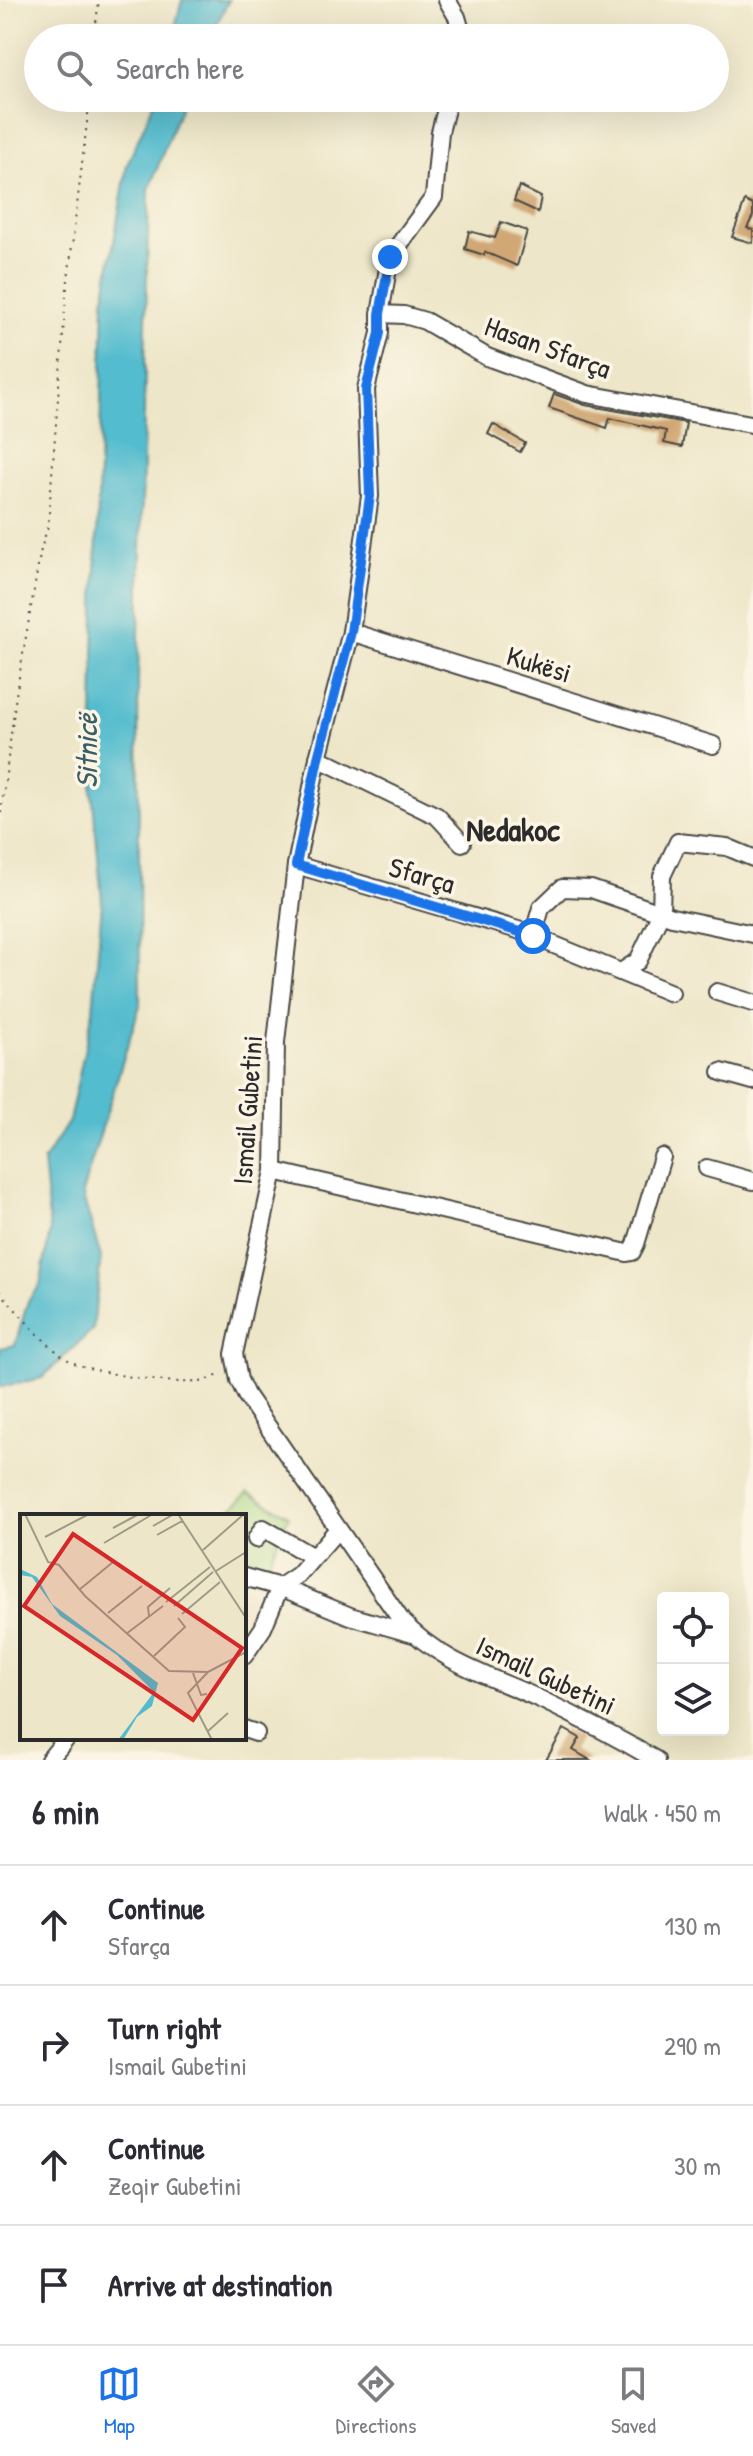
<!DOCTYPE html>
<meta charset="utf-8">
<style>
:root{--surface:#fff;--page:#f2f2f3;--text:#2b2b33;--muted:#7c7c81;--line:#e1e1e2;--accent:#1a73e8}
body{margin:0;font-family:"Patrick Hand",sans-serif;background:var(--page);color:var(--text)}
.controls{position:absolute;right:24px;bottom:24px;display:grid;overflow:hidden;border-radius:8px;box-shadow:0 8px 32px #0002}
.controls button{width:72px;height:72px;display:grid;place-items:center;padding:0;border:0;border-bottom:2px solid var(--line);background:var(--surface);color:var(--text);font:40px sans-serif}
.stop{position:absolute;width:24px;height:24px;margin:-18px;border:6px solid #1a73e8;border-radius:50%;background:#fff}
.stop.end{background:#1a73e8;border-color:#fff;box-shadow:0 2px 8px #0008}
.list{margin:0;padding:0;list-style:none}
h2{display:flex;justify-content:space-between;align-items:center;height:104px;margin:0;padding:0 32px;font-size:34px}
h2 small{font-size:26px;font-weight:400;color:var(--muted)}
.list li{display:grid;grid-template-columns:52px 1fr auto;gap:24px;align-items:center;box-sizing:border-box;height:120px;padding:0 32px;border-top:2px solid var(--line)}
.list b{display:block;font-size:30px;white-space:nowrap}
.list p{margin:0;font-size:26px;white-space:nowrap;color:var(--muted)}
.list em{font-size:26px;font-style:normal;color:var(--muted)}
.icon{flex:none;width:44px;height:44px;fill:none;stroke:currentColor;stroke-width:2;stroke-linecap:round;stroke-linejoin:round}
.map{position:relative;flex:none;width:753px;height:1760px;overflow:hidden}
.search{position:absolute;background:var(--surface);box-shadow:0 8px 32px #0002;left:24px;right:24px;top:24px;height:88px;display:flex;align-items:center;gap:20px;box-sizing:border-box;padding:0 28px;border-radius:44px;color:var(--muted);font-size:30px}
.sheet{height:584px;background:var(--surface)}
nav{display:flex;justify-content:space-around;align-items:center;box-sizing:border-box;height:112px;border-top:2px solid var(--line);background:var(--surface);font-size:22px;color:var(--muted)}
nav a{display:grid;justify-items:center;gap:4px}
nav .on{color:var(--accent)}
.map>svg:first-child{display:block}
</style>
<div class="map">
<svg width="753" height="1760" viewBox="0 0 753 1760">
<rect width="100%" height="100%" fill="#fcf5e5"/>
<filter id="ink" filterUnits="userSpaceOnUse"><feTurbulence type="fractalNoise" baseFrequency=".0125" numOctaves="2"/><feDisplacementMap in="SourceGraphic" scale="16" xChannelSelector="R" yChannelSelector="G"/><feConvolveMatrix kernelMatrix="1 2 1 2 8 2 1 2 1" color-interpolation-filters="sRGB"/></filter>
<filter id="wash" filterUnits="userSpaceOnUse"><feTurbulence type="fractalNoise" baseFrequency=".006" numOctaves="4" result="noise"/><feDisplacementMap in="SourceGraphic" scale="32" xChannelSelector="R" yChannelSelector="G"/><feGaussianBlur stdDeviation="1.8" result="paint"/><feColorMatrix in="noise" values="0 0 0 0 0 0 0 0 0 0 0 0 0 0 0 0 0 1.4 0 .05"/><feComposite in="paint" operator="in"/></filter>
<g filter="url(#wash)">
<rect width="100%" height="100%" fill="#ede6c8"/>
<path fill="#a5d583" stroke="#688057" stroke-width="2" d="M248 1493 289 1515 265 1570 244 1562V1516H224Z"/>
<g fill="#52bcce" stroke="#3e747c" stroke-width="2">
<path d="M182 0H229L210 38H172Z"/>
<path d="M156 98H184L149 190 138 681 140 1005 82 1193 101 1257 93 1329 42 1378 0 1387V1348L15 1345 28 1301 40 1285 50 1231 43 1162 69 1121 93 1011 102 902 92 790 95 601 104 300 127 165Z"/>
</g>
<g id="blocks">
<g fill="#d1a774">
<path d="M519 186 541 197 538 212 514 201Z"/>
<path d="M745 201 753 205V216L747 228 753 230V243L732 237Z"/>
<path d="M501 222 527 231 517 266 485 252 484 255 465 249 469 231 495 238Z"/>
<path d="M554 394 585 405 686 423 682 447 664 443 666 431 610 418 607 428 549 408Z"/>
<path d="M493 424 525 443 520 452 488 434Z"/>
<path d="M564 1729 580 1738 573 1750 590 1760H546Z"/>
</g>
</g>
</g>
<g filter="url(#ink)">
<use href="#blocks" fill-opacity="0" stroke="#484743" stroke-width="2"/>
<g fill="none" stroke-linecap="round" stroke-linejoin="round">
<g stroke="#484743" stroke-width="20">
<g id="minor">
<path d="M447 0 457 17 463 38"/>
<path d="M449 98 440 132 434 197 390 257 380 314V333L366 389 370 496 351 632 318 758 296 865 276 1042 274 1171 234 1354 239 1380 246 1395 401 1620C437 1661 492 1677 540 1699 580 1718 618 1738 656 1760"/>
<path d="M380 314 404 315 425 321 487 357 587 394 751 424"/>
<path d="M351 632 713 745"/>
<path d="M318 758 437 816 462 843"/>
<path d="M296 865 518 930 671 993"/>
<path d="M533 936 541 908 562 888 591 889 672 917 753 934"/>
<path d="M621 972 638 961 661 913 662 876 678 842 727 847 753 858"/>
<path d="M717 992 753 1003"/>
<path d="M721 1072 753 1081"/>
<path d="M707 1168 753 1181"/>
<path d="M274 1171 627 1253 632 1252 636 1244 662 1157"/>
<path d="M256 1539 263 1528 313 1557"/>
<path d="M244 1577 280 1587 350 1616 413 1634"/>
<path d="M244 1656 263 1628 280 1587 298 1575 338 1529"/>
<path d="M244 1729 256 1733"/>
<path d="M49 1760 67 1738"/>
</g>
</g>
<g stroke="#484743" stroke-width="2" stroke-dasharray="2 6" stroke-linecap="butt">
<path d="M94 38 99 0"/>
<path d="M0 821 16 695 41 549 48 526 66 296 90 98"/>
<path d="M0 1291C14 1309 50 1350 70 1361 95 1374 169 1384 198 1382 205 1382 214 1377 221 1374"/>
</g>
<use href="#minor" stroke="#fff" stroke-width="16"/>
</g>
</g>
<g fill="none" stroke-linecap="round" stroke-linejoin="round" filter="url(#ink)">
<path stroke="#1a73e8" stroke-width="10" d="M390 257 380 314V333L366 389 370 496 351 632 318 758 296 865 533 936"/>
</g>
<g text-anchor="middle" stroke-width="7" stroke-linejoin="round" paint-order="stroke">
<g font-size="28" fill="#2b2b2b" stroke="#fcf5e5">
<text transform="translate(548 347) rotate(20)" y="10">Hasan Sfarça</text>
<text transform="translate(539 664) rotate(17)" y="10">Kukësi</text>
<text transform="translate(422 875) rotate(16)" y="10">Sfarça</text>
<text transform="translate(247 1110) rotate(-86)" y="10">Ismail Gubetini</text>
<text transform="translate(546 1675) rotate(25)" y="10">Ismail Gubetini</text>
</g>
<g font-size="30" font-style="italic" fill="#395e64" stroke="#fcf5e5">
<text transform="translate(87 751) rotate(-90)" y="10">Sitnicë</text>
</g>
<g font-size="32" font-weight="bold" fill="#2b2b2b" stroke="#fcf5e5">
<text x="513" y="841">Nedakoc</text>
</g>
</g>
<g transform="translate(20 1514)">
<rect width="226" height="226" fill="#ede6c8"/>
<path d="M0 55 17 63 32 90 138 169 132 192 117 203 103 226H98L134 178 97 141 40 102 12 63 0 61Z" fill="#52bcce"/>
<path fill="none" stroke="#9f9b89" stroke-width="2" d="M5 0 28 48 39 51 65 82 149 157 188 158 226 138M158 0 226 104M133 12 154 0M93 14 119 0M137 21 162 7M25 23 69 0M84 29 133 0M183 36 224 0M196 57 226 38M59 76 93 48M146 88 190 53M154 92 193 58M88 99 122 72M162 100 200 68M129 102 128 93 150 74M106 120 143 92M134 142 165 113 158 104M188 158 168 179 192 226M173 159 181 181 187 180M187 218 208 199"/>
<path fill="#d62828" fill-opacity="0.15" stroke="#d62828" stroke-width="4" d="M53 20 222 134 173 206 4 92Z"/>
<rect width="226" height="226" fill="none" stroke="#2b2b2b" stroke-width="4"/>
</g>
</svg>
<div class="controls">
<button><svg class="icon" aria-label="locate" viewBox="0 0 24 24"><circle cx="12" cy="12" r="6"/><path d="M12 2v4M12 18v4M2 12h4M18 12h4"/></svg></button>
<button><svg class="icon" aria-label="layers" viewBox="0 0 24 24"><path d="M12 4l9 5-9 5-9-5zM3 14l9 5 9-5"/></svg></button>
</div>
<div class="stop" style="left:533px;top:936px"></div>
<div class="stop end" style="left:390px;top:257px"></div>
<div class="search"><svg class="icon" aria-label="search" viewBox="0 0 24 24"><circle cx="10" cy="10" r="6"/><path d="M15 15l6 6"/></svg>Search here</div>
</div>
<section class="sheet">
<h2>6 min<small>Walk · 450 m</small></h2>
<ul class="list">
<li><svg class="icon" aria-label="ahead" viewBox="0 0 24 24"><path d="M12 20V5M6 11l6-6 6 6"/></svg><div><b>Continue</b><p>Sfarça</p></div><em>130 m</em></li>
<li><svg class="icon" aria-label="right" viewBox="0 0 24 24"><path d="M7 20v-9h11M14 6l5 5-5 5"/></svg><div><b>Turn right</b><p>Ismail Gubetini</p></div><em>290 m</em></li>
<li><svg class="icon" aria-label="ahead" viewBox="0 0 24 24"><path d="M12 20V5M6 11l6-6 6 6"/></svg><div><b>Continue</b><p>Zeqir Gubetini</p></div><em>30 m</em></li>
<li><svg class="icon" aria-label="arrive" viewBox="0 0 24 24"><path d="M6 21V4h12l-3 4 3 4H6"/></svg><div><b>Arrive at destination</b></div></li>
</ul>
</section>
<nav>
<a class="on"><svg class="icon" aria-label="map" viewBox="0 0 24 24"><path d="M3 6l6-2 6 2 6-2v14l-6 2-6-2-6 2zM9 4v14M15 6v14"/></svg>Map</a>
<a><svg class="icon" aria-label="directions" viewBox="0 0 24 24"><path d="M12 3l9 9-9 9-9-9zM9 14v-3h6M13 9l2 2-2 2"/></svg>Directions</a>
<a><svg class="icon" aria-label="saved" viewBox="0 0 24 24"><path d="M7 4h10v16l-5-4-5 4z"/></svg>Saved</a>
</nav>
